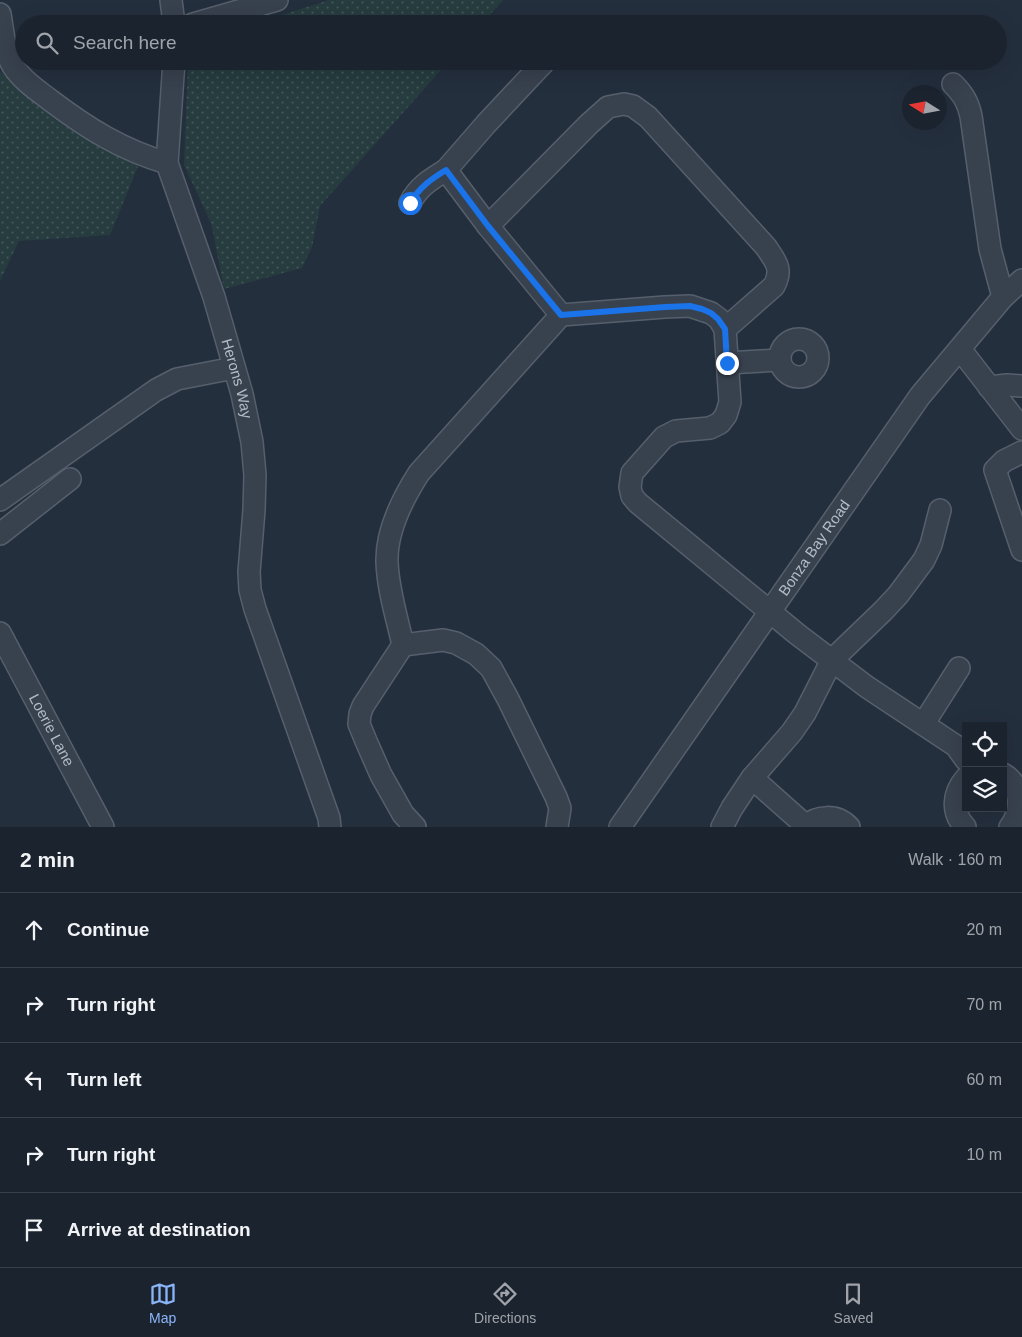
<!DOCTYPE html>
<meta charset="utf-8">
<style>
:root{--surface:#1b232e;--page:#242b36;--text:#f1f3f6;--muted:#a0a4aa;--line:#39404a;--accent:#8ab4f8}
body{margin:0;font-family:Helvetica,sans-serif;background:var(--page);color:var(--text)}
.controls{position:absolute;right:15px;bottom:15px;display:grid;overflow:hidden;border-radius:0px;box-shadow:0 5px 20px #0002}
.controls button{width:45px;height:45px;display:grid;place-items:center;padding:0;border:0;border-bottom:1px solid var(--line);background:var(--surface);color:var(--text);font:25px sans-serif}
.compass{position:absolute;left:902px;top:85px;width:45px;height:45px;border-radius:50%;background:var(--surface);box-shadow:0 5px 20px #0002;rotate:281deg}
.stop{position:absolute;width:15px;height:15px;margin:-11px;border:4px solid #1a73e8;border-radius:50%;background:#fff}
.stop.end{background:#1a73e8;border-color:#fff;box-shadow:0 1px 5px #0008}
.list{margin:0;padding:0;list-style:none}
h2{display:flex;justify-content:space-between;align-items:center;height:65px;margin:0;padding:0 20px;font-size:21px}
h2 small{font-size:16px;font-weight:400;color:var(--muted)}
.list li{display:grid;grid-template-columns:32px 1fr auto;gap:15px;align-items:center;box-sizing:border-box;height:75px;padding:0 20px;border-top:1px solid var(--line)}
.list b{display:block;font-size:19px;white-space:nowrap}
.list em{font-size:16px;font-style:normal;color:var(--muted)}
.icon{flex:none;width:28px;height:28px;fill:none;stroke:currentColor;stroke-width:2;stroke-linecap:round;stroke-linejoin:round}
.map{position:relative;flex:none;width:1022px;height:827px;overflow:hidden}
.search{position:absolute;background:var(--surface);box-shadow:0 5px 20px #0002;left:15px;right:15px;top:15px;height:55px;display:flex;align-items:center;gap:12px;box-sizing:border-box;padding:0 18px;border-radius:28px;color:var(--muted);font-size:19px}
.sheet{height:440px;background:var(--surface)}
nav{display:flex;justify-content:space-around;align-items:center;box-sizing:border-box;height:70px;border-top:1px solid var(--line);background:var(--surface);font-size:14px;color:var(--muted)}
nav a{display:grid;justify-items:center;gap:2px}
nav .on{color:var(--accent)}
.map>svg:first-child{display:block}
</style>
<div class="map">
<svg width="1022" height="827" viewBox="0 0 1022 827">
<defs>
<pattern id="grass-dots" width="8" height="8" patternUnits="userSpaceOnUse" patternTransform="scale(1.25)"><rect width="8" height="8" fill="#263c3f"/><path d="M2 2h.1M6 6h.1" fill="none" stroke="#435659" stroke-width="1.8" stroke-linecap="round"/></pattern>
</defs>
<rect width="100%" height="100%" fill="#242f3e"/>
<g fill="url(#grass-dots)">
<path d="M329 0H503L482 24H254Z"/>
<path d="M188 61H449L320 206 312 247 302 268 224 289 211 223 184 165Z"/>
<path d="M0 72 139 164 110 235 19 241 0 281Z"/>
</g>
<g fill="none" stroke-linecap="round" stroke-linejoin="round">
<g stroke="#565f6c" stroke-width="24">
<g id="minor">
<path d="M171 0 174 24"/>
<path d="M0 14C3 31 4 51 13 66 22 80 37 90 50 100 87 128 122 150 167 163"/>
<path d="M193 24 277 0"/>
<path id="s1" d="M174 61 167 163 214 297 242 394 252 442 255 475 254 510 249 572 250 590 255 609 329 818 330 827"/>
<path d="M545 61 486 124 446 170 488 226 561 315"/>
<path d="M953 84C963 94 968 102 971 116L990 249 1003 297"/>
<path d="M410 203C418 187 431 179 446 170"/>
<path d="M488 226 589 124 608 107 624 104 633 106 648 117 766 247C776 262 783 269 774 286L725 329"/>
<circle cx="799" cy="358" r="19"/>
<path d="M960 349 1022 429"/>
<path d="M727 363 779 360"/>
<path d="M989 387 1007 385 1022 386"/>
<path d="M1022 452 1004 461 995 470 1022 550"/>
<path d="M0 500 156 390 177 379 234 368"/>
<path d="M0 534 70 479"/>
<path id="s2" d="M0 633 103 827"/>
<path d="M403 645 443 640 456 643 476 654 491 668 508 699 556 797 560 808 557 827"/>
<path d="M924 723 959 668"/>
<path d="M1003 774C1022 785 1022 812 1010 827"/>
<path d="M752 778 805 825"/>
<path d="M415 827 403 814 381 775 366 741 359 724 360 714 363 706 403 645C397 618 388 590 387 562 386 531 403 498 419 473L561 315 665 307 690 306 711 313 719 319 725 329 730 402 726 415 720 423 710 428 676 431 664 437 632 473 630 487 632 496 638 503 797 634 867 687 956 746 966 760"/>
<path id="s3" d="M620 827 920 396 1003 297 1022 280"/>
<path d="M722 827 732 808 752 778 792 732 805 713 832 660 883 611 898 595 924 560 931 545 940 510"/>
<path d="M804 827C817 815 837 814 849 827"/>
<path d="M965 827C951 812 953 793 966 778"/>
</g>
</g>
<use href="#minor" stroke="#38414e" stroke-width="21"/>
</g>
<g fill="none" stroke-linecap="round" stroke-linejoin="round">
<path stroke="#1a73e8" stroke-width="6" d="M410 203C419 188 431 179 446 170L488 226 561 315 665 307 690 306 702 309 711 313 718 319 725 329 727 363"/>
</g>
<g text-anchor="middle" stroke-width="4.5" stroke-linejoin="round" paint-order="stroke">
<g font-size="15" fill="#b4bcc9" stroke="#1d2633">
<text dy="5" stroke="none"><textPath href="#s1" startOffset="329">Herons Way</textPath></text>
<text dy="5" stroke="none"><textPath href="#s3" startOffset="340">Bonza Bay Road</textPath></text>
<text dy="5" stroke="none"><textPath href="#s2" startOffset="110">Loerie Lane</textPath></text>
</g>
</g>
</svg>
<div class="controls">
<button><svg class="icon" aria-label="locate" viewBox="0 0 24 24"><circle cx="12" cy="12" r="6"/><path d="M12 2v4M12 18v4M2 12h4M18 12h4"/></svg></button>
<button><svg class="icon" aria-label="layers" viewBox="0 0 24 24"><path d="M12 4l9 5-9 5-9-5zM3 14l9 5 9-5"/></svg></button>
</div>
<svg class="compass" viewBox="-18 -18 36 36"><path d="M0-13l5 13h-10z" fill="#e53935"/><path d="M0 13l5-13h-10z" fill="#a0a4aa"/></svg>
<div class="stop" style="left:410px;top:203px"></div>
<div class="stop end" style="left:727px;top:363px"></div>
<div class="search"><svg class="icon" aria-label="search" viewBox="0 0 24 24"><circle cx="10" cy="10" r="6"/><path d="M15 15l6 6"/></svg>Search here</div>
</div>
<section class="sheet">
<h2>2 min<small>Walk · 160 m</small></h2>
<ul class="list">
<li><svg class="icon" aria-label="ahead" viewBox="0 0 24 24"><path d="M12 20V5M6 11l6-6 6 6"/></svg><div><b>Continue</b></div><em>20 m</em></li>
<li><svg class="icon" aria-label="right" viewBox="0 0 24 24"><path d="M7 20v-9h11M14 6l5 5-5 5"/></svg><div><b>Turn right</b></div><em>70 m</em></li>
<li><svg class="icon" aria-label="left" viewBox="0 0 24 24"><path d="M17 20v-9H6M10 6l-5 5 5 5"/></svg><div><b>Turn left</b></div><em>60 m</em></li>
<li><svg class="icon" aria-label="right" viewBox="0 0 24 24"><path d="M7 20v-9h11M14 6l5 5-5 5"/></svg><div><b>Turn right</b></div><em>10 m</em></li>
<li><svg class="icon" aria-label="arrive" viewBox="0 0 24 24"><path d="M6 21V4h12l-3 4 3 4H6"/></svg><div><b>Arrive at destination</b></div></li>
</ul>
</section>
<nav>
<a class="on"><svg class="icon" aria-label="map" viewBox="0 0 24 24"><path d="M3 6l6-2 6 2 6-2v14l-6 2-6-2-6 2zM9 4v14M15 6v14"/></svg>Map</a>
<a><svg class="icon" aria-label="directions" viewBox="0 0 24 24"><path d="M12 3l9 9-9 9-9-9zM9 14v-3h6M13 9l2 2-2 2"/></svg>Directions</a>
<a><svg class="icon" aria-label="saved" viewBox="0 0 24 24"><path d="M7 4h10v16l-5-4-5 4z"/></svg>Saved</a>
</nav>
